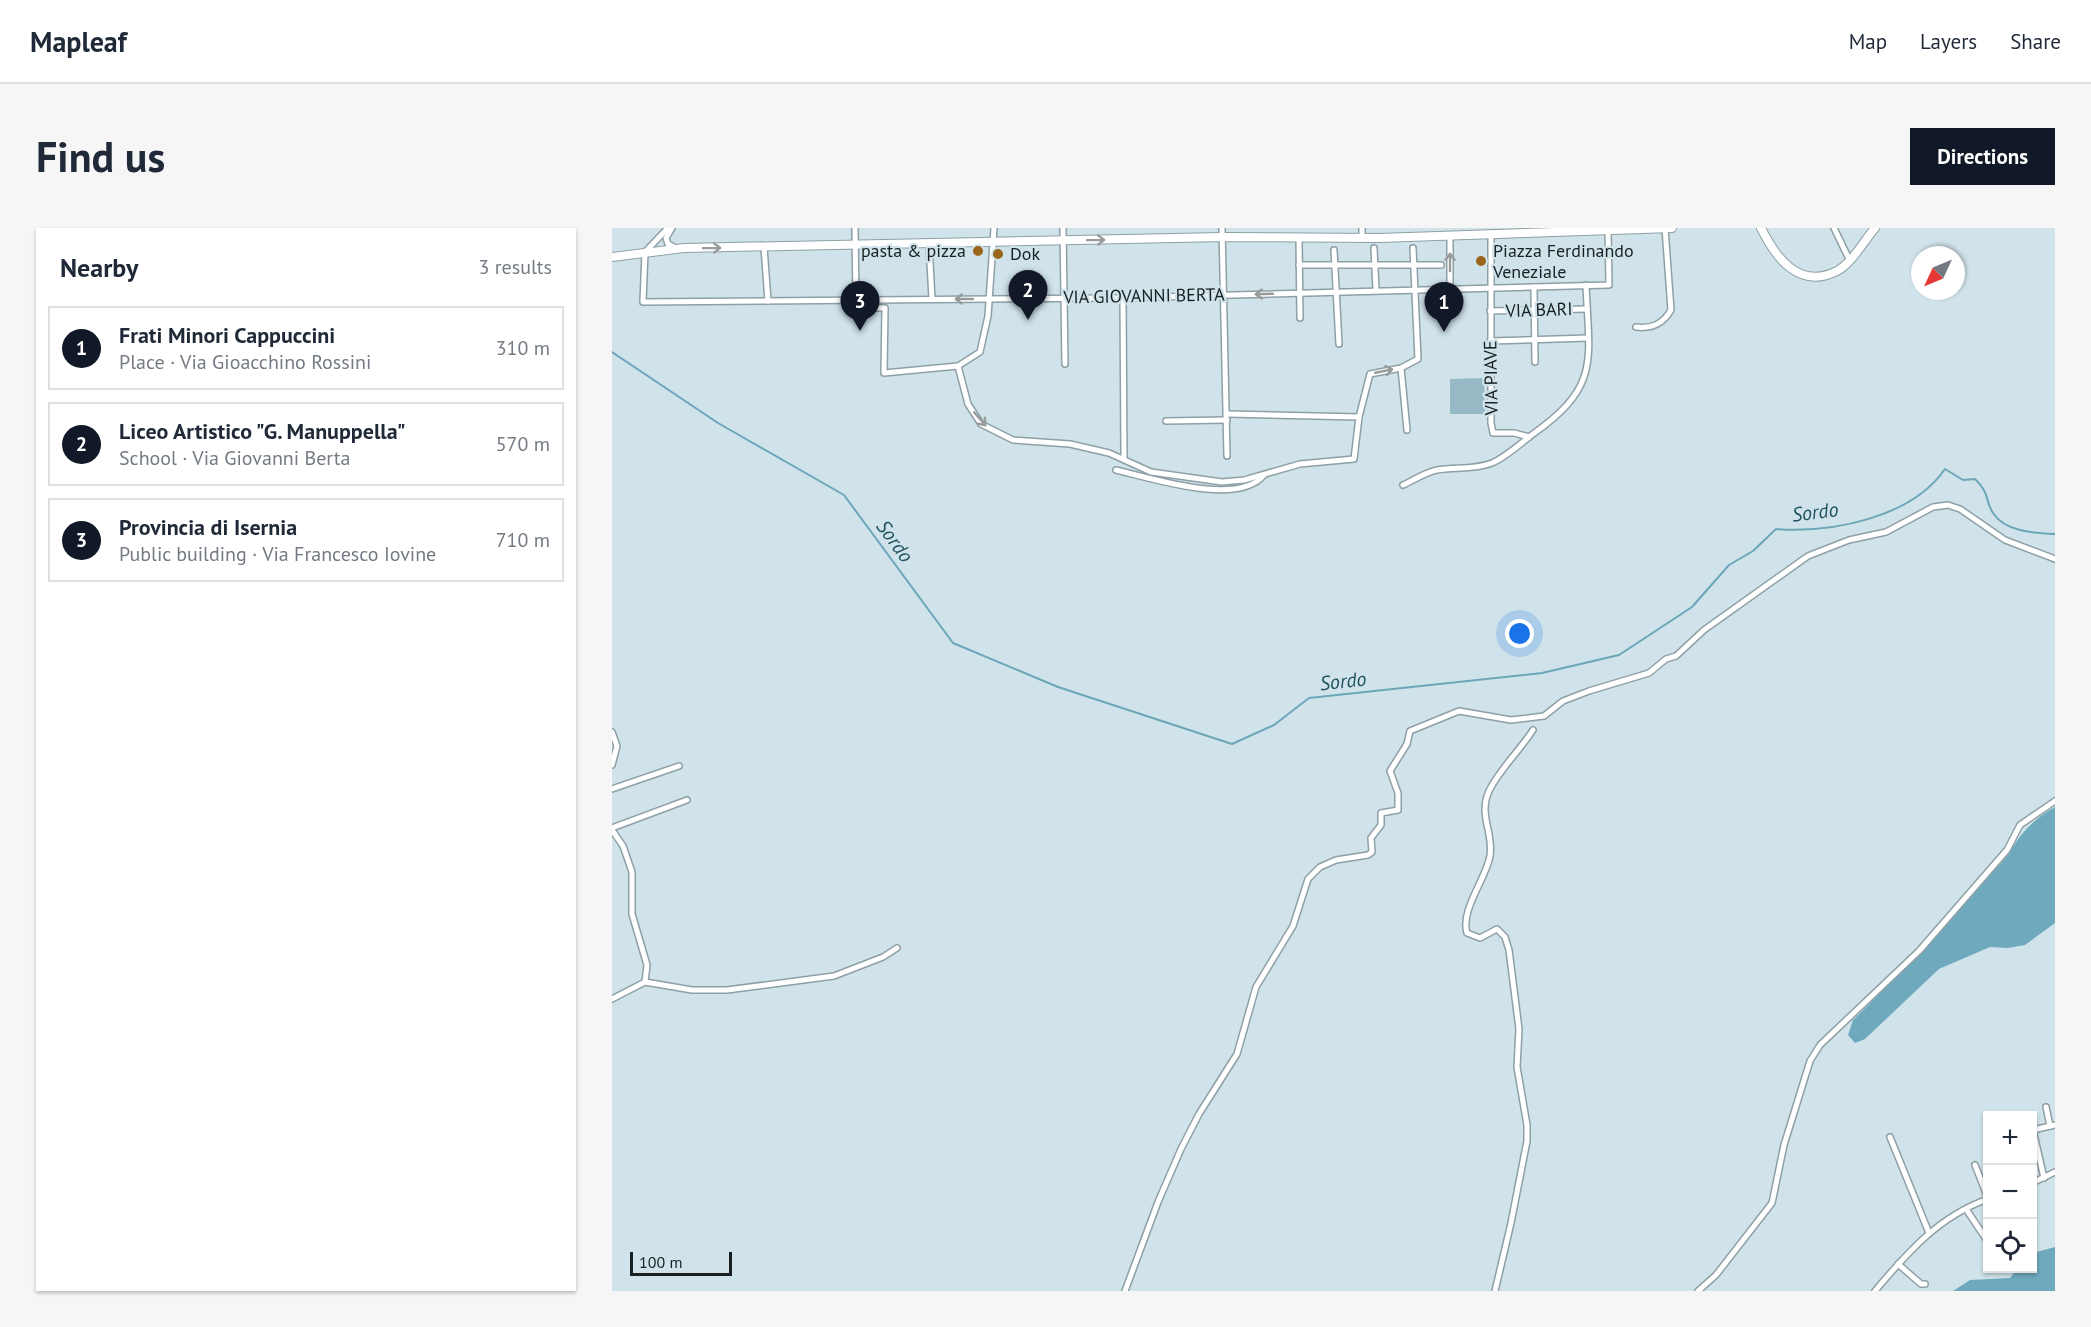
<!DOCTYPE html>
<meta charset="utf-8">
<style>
:root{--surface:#fff;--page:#f6f6f7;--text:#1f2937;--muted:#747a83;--line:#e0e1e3;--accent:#111827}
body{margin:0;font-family:"PT Sans",sans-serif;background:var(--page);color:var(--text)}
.controls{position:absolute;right:18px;bottom:18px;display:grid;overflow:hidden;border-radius:0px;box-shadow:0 2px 4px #0004}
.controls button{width:54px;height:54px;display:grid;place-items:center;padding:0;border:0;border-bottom:2px solid var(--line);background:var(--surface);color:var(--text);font:30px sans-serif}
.compass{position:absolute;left:1299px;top:18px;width:54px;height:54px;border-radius:50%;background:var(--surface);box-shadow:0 2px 4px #0004;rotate:226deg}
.scale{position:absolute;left:18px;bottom:15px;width:102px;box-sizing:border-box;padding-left:6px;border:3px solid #192022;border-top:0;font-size:16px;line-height:21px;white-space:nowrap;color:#192022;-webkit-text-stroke:4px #d0e3ea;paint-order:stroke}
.you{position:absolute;left:908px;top:406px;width:21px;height:21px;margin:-15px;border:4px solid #fff;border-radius:50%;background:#1a73e8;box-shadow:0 0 0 9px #1a73e833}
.badge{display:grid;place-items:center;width:39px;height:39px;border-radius:50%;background:var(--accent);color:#fff;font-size:20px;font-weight:700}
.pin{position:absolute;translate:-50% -50px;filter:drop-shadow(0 2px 3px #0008)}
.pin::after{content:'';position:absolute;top:32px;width:21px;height:18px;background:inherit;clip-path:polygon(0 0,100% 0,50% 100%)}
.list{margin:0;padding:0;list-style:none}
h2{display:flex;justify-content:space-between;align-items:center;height:78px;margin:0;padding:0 24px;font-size:26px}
h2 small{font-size:20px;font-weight:400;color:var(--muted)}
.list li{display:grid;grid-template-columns:39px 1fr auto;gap:18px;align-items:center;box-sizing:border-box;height:84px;margin:0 12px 12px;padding:0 12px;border:2px solid var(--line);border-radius:0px}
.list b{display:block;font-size:22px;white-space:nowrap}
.list p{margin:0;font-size:20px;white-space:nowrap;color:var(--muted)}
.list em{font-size:20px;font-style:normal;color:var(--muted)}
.icon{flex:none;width:33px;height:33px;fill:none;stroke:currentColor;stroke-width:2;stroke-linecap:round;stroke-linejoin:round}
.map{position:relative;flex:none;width:1443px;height:1063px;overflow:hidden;border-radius:0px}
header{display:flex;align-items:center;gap:36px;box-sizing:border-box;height:84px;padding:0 30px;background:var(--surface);border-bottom:2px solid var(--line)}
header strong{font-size:28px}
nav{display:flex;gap:33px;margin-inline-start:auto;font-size:21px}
.intro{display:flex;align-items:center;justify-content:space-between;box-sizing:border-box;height:144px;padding:0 36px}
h1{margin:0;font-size:42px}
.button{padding:15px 27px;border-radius:0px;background:var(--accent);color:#fff;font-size:21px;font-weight:700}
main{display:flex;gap:36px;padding:0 36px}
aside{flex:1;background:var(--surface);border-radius:0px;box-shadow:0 2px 4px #0004}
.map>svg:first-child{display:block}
</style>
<header>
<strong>Mapleaf</strong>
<nav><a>Map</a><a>Layers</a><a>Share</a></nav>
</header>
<div class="intro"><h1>Find us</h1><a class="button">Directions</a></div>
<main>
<aside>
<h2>Nearby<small>3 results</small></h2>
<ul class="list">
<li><span class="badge">1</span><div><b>Frati Minori Cappuccini</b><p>Place · Via Gioacchino Rossini</p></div><em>310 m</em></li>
<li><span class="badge">2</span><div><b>Liceo Artistico &quot;G. Manuppella&quot;</b><p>School · Via Giovanni Berta</p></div><em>570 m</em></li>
<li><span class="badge">3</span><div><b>Provincia di Isernia</b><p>Public building · Via Francesco Iovine</p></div><em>710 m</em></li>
</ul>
</aside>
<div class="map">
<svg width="1443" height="1063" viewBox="0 0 1443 1063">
<rect width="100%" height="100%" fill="#d0e3ea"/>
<path fill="#95bac6" d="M872 150 873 186H838V151Z"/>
<g fill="#6ea9bd">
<path d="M1443 579V695L1413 717 1396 720 1378 719 1327 741 1253 811 1243 815 1236 807 1241 792 1313 721 1397 626C1408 605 1422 591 1443 579Z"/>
<path d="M1443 1019V1063H1341L1358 1052 1398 1050 1405 1041 1420 1040 1421 1025Z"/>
</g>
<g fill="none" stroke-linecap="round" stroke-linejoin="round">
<path stroke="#6ba6b9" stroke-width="2" d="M0 124 106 195 232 267 341 415 446 459 620 516 662 497 697 470 930 445 1007 427 1080 379 1117 337 1141 323 1164 301C1220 305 1299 290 1333 241L1351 252 1363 251C1379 267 1372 271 1381 285 1393 304 1423 305 1443 306"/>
<g stroke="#8ea0a6" stroke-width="8">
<g id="street">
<path d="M56 0 33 24 31 74 505 70 997 57 996 1"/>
<path d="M60 0 54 10 56 16 62 19"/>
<path d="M243 0 244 71"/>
<path d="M451 0 453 136"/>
<path d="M610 0 615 228"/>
<path d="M1222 0 1237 31"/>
<path d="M879 6V195L881 205H902L917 209"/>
<path d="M838 7V60"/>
<path d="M687 10 688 90"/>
<path d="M750 10V0"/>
<path d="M317 16 320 71"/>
<path d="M152 19 156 73"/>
<path d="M762 20 764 62"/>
<path d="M722 22 727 116"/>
<path d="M687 37H829"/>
<path d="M922 59 923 134"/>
<path d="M511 70 512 230"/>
<path d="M254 71V80H273L272 145 346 138 368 124 376 88 382 0"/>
<path d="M878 83 975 81"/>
<path d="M1024 99C1040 101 1051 96 1059 82L1053 0"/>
<path d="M878 113 976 110"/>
<path d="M346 138 356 176 369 196 401 212 458 216 497 225 539 244 610 254 632 252 688 236 742 231 747 189 758 146 789 140 806 131 801 20"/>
<path d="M789 140 795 202"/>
<path d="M615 186 747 189"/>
<path d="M554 193 615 192"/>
<path d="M504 242C539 250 626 279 652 247"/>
<path d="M791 257C802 252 814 244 825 242 843 239 862 242 880 235 894 229 909 215 921 206 989 158 977 132 974 57"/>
<path d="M0 504 5 518 0 537"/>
<path d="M0 561 67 538"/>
<path d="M0 600 75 572"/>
<path d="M0 602 11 618 20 644V686L35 737 33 754 0 771"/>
<path d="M33 754 80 762H115L222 748 271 729 285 720"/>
<path d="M1434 879 1438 898"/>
<path d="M1278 909 1317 1005"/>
<path d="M1363 937 1376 970"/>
<path d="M1432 950 1421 902 1443 897"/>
<path d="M1420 955 1443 944"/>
<path d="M1354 981 1376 1014"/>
<path d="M1286 1036 1309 1056H1313"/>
<path d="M513 1063 546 974 569 921 587 886 625 826 644 759 681 698 696 651 708 639 724 632 756 627 760 624 759 610 769 597V585L786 582V565L778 543 795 516 798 503 847 483 899 492 932 488 951 473 977 463 1037 445 1054 431 1064 428 1092 402 1196 328 1237 312 1274 304 1321 279 1336 277 1348 281 1393 312 1443 331"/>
<path d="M883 1063 899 995 915 913V897L905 839 907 801 897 722 893 709 885 701 868 710 855 705C848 682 874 651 878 628 882 604 865 586 878 561 889 540 908 522 921 502"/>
<path d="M1086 1063 1104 1047 1160 975 1172 917 1198 833 1208 817 1307 723 1395 622 1408 597 1443 573"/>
<path d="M1263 1063C1295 1025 1327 988 1376 971"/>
</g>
</g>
<g stroke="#8ea0a6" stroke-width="10">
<g id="secondary">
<path d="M1149 0C1164 30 1187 62 1225 43 1240 35 1252 13 1263 0"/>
<path d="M0 29 72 20 610 9 767 10 1060 0"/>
</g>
</g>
<use href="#street" stroke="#fff" stroke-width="5"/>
<use href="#secondary" stroke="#fff" stroke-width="8"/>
</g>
<defs><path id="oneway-shaft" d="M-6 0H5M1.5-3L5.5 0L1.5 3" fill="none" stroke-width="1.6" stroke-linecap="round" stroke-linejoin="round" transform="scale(1.5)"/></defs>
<g stroke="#989b9c">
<use href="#oneway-shaft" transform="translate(484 12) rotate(-1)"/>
<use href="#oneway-shaft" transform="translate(100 20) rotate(-1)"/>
<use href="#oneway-shaft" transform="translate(838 34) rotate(-90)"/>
<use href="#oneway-shaft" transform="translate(652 66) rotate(178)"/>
<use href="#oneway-shaft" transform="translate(352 71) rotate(180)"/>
<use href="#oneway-shaft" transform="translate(772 143) rotate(-11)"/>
<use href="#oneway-shaft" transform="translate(368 191) rotate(49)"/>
</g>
<g fill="#99651b" stroke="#d0e3ea" stroke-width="2">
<circle cx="366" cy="23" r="6"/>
<circle cx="386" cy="26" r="6"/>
<circle cx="869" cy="33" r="6"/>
</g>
<g text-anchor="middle" stroke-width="4.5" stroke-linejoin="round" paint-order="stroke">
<g font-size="18" fill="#192022" stroke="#d0e3ea" text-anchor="start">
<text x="354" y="29" text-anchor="end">pasta &amp; pizza</text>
<text x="881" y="29">Piazza Ferdinando<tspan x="881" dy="21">Veneziale</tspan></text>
<text x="398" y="32">Dok</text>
</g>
<g font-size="18" fill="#192022" stroke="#d0e3ea">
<text transform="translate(532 68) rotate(-1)" y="6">VIA GIOVANNI BERTA</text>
<text transform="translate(927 82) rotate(-2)" y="6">VIA BARI</text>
<text transform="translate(879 150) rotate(-91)" y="6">VIA PIAVE</text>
</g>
<g font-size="20" font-style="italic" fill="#215362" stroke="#d0e3ea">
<text transform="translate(1203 284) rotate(-7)" y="7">Sordo</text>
<text transform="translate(283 313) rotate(54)" y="7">Sordo</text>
<text transform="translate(731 453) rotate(-6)" y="7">Sordo</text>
</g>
</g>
</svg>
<div class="controls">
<button>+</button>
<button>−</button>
<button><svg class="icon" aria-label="locate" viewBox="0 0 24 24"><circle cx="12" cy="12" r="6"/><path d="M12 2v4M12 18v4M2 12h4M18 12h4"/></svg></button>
</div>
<svg class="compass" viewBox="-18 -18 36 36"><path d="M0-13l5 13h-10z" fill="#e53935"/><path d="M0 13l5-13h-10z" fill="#747a83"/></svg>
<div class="scale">100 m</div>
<div class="you"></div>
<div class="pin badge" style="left:832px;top:104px">1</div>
<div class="pin badge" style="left:416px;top:92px">2</div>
<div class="pin badge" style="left:248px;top:103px">3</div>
</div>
</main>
